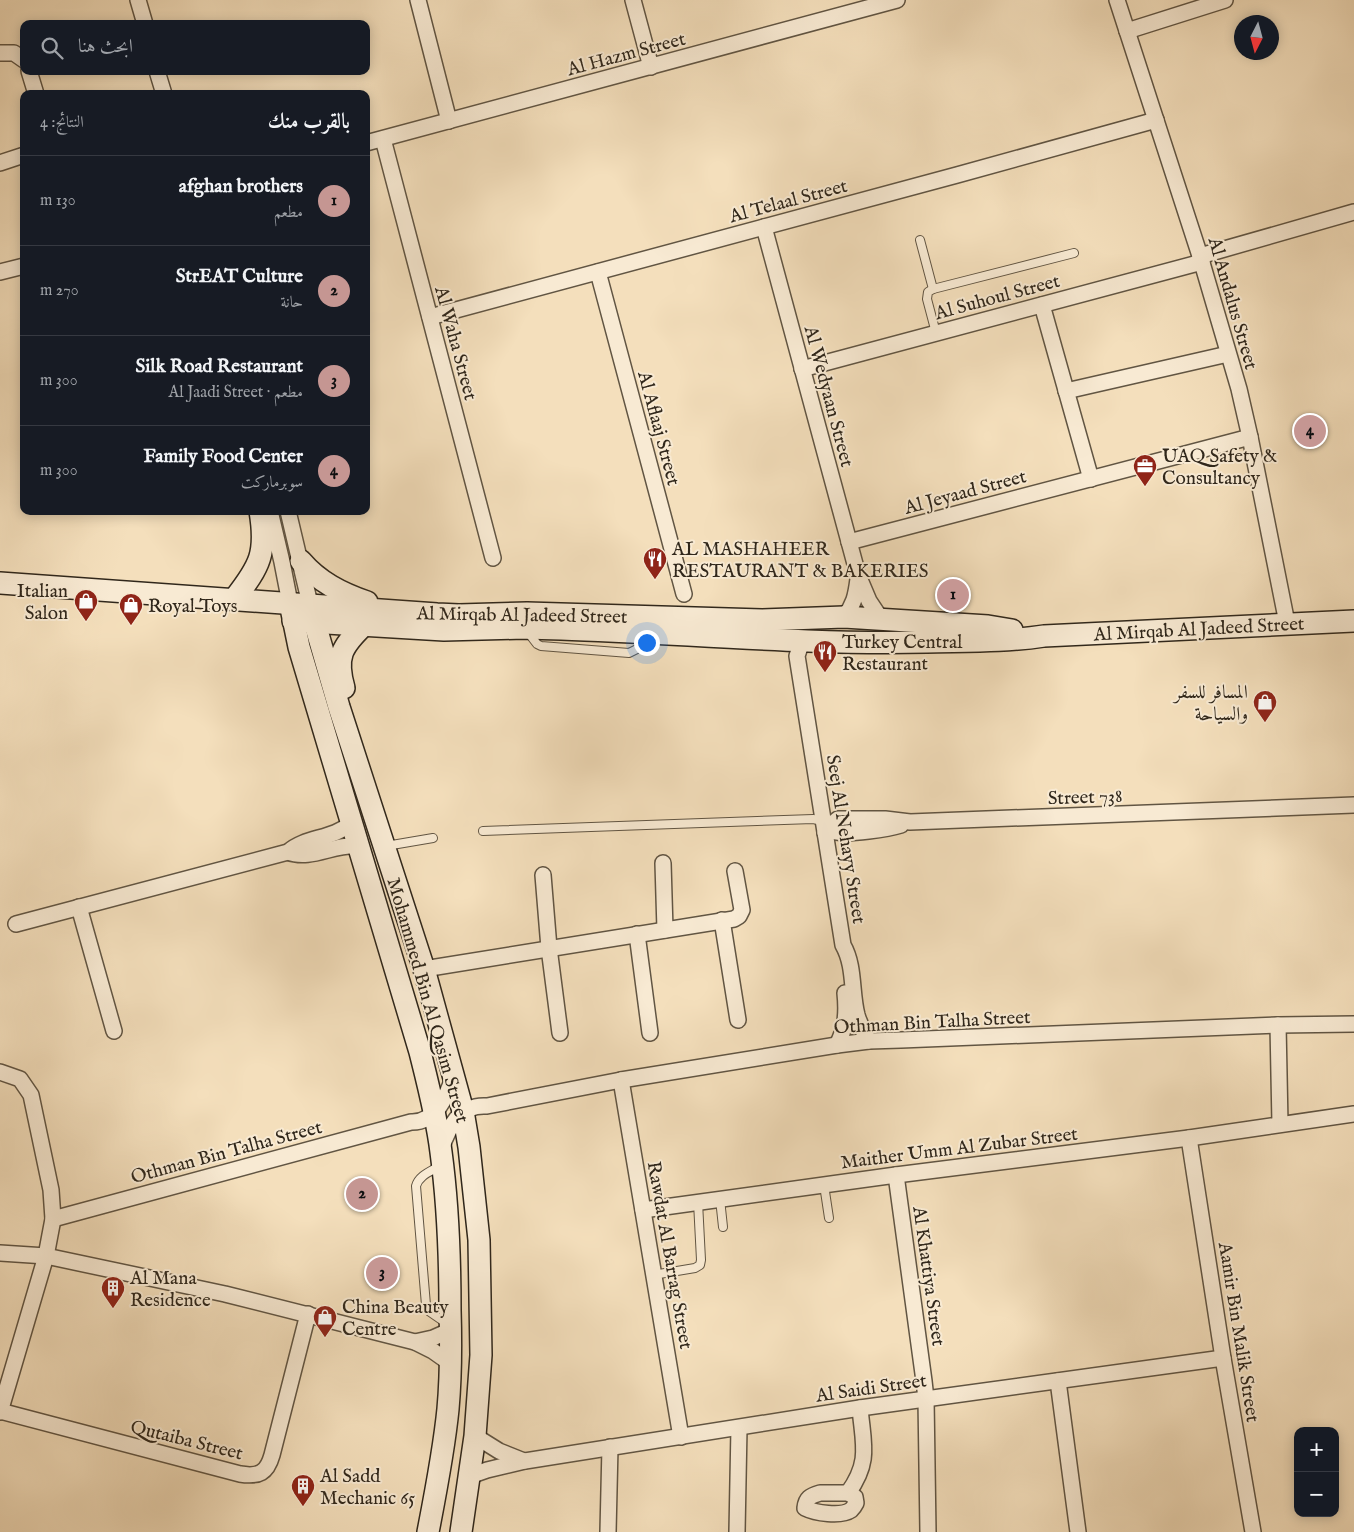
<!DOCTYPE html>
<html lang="ar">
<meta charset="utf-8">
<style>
:root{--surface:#171b24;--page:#20242c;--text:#f1f3f6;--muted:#9ea1a6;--line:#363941;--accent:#c59692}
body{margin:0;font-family:"IM FELL English",Amiri,serif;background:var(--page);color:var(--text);direction:rtl}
.controls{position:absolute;right:15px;bottom:15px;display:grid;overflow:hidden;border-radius:10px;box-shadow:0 2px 12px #0003}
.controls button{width:45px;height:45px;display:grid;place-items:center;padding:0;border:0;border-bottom:1px solid var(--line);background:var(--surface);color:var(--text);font:25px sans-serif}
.compass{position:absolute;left:1234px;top:15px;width:45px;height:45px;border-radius:50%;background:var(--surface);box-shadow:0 2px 12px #0003;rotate:186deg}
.you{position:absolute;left:646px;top:642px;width:18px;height:18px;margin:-12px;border:4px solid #fff;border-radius:50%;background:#1a73e8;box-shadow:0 0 0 8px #1a73e833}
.badge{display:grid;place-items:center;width:32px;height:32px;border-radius:50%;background:var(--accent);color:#111;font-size:16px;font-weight:700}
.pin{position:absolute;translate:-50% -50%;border:2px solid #fff;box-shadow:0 1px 5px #0006}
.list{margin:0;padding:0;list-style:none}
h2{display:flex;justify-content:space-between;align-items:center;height:65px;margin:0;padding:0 20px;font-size:21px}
h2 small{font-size:16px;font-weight:400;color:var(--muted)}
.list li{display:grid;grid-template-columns:32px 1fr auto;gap:15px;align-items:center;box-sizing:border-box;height:90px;padding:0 20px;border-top:1px solid var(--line)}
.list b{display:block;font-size:19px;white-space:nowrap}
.list p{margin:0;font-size:16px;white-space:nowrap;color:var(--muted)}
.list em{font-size:16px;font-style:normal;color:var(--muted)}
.icon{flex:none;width:28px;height:28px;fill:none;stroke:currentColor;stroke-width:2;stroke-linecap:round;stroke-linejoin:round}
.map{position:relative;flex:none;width:1354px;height:1532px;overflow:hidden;direction:ltr}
.search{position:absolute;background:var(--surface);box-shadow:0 2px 12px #0003;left:20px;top:20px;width:350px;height:55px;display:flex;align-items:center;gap:12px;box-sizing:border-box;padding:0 18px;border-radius:10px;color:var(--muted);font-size:19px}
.panel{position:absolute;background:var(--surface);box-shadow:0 2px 12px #0003;left:20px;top:90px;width:350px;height:425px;border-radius:10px;direction:rtl}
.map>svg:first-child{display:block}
</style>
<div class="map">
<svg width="1354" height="1532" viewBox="0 0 1354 1532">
<rect width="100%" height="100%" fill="#f4dfbc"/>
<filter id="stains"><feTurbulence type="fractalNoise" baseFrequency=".004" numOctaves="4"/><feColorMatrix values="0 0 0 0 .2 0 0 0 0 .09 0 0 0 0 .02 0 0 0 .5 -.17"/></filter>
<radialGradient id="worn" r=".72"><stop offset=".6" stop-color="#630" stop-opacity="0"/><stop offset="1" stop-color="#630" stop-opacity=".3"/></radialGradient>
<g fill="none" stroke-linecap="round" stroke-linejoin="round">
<g stroke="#615543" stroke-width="10">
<g id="lane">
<path d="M920 240 933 289"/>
<path d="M936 333 927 299 928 292 933 289 1074 253"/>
<path d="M527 631 537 644 541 646 629 653 639 648 650 637"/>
<path d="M483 831 813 819 823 821"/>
<path d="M386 846 433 838"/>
<path d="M441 1165C432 1171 419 1175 416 1186L426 1305 430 1312 446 1323"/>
<path d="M824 1185 829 1218"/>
<path d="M720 1199 723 1227"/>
<path d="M653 1275 695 1268 700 1265 701 1260 698 1202"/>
</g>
</g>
<g stroke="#615543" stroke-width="18">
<g id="street">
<path d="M138 0 145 24"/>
<path d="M418 0 449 121"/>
<path d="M633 0 651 67"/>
<path d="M1117 0 1200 256 1239 389 1250 437 1287 623"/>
<path d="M1127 31 1225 0"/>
<path d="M0 53H14L24 60"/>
<path d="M29 71 36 94"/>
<path d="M157 71 164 94"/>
<path d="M383 139 493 558"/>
<path d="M366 143 897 0"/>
<path d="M0 163 24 155"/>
<path d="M764 227 858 575 869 601 881 619"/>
<path d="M1200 256 1354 212"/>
<path d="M0 272 24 266"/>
<path d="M598 272 684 594"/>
<path d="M1042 305 1091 479"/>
<path d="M430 317 957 175 1156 120"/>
<path d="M802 369 1202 262"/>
<path d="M1066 391 1228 354"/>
<path d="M270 511 282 562 290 603"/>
<path d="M288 511 310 604"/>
<path d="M849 542 1250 437"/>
<path d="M844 617C854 605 856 595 858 579"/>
<path d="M802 641 797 656 843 945C855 966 851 992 857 1015 860 1025 864 1033 869 1041"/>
<path d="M824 822C827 826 831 830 836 832 849 835 888 829 901 825"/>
<path d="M825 833 832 824 838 819H885L910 822 1354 805"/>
<path d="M288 852C311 861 335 843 359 846"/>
<path d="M663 863 665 930"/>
<path d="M543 875 549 948 560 1033"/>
<path d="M79 907 114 1031"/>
<path d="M722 920 738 1020"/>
<path d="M16 924 288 852C306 836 332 840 351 823"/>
<path d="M637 934 650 1033"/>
<path d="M424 969 734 919 739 916 742 910 735 871"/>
<path d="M1278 1025 1280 1124"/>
<path d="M837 1045C846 1028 847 1012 845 993"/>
<path d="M0 1072 20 1079 31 1095 51 1190 53 1219 46 1256 0 1412"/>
<path d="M621 1080 681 1437"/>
<path d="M1189 1138 1223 1358 1253 1532"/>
<path d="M441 1149C449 1127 459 1104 487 1106L621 1080 837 1045 869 1041 901 1040 1278 1025 1354 1024"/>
<path d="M896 1175 924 1381 926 1399 928 1532"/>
<path d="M643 1210 896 1175 1189 1138 1354 1114"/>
<path d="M53 1219 411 1122C436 1123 447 1096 454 1075"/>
<path d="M0 1253 46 1256 225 1294 415 1342 433 1351 450 1363"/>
<path d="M415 1342 433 1338 451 1330"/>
<path d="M1058 1381 1078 1532"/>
<path d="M0 1411 240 1474C259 1477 267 1473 272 1455L308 1314"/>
<path d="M475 1436 499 1451 524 1461"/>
<path d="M470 1476 487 1470 525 1461 860 1408 1223 1358"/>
<path d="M820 1493H848L855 1497 856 1503C855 1505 853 1508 851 1510 841 1517 815 1513 805 1508 806 1498 810 1496 820 1493Z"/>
<path d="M848 1493C871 1461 863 1444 860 1408"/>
<path d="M608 1532 610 1447"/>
<path d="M737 1532 739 1428"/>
</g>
</g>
<g stroke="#30271b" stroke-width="24">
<g id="secondary">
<path d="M301 561C319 582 341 593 367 602"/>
<path d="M0 583 437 614 459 615 527 613 762 620 844 617 988 626 1012 630"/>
<path d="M235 598C260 566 267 553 260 511"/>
<path d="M291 608 299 647 420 1052C428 1084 437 1118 441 1152 448 1204 450 1258 450 1310 451 1343 451 1376 448 1409 444 1450 436 1491 428 1532"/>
<path d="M311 610 339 707 424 969 463 1111 469 1147 479 1240 481 1355 475 1436 461 1532"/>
<path d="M293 621 444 630 524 628 561 629C683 633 805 645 927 642 966 641 1005 642 1044 636L1354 621"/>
<path d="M344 688C335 657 342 646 364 625"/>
</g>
</g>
<use href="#lane" stroke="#f8ead3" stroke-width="8"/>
<use href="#street" stroke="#f8ead3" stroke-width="15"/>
<use href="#secondary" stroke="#f8ead3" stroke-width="21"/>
</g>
<defs>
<g id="office-pin" transform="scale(1.25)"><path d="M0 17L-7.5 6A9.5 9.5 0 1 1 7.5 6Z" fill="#8f2418" stroke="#f8ead3"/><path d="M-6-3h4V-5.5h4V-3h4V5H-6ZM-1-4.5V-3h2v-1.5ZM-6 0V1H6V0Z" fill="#fff"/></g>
<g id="restaurant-pin" transform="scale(1.25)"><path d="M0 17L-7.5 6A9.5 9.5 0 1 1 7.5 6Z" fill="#8f2418" stroke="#f8ead3"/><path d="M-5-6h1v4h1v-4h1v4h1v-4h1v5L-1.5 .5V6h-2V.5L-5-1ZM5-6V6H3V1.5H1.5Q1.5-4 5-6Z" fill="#fff"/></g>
<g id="shop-pin" transform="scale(1.25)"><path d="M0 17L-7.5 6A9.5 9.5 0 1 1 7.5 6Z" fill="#8f2418" stroke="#f8ead3"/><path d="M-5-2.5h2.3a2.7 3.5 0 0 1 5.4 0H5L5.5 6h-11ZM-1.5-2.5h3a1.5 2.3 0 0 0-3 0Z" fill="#fff"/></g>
<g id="building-pin" transform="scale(1.25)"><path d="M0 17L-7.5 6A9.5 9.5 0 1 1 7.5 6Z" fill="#8f2418" stroke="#f8ead3"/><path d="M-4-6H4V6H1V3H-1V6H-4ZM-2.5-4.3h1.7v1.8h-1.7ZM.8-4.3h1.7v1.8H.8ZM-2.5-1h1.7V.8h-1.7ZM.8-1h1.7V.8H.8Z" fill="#fff"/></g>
</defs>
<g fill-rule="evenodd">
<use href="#office-pin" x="1145" y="466"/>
<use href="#restaurant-pin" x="655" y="559"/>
<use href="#shop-pin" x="86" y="601"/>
<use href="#shop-pin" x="131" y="605"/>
<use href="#restaurant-pin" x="825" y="652"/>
<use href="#shop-pin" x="1265" y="702"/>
<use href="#building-pin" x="113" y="1288"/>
<use href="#shop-pin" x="325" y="1317"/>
<use href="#building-pin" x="303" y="1486"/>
</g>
<g text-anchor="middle" stroke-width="4" stroke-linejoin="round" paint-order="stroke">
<g font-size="19" fill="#30271b" stroke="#f8ead3">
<text transform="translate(626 53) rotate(-15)" y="7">Al Hazm Street</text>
<text transform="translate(788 200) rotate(-15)" y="7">Al Telaal Street</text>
<text transform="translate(997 296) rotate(-15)" y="7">Al Suhoul Street</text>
<text transform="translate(1234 303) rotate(74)" y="7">Al Andalus Street</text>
<text transform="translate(457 343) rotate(75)" y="7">Al Waha Street</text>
<text transform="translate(830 396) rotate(75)" y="7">Al Wedyaan Street</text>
<text transform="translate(660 428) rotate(75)" y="7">Al Aflaaj Street</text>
<text transform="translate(965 491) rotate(-15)" y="7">Al Jeyaad Street</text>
<text transform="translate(522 614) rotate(1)" y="7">Al Mirqab Al Jadeed Street</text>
<text transform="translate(1199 628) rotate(-3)" y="7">Al Mirqab Al Jadeed Street</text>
<text transform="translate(1085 796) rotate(-2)" y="7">Street 738</text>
<text transform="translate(847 839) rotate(81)" y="7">Seej Al Nehayy Street</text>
<text transform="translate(429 1000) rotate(74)" y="7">Mohammed Bin Al Qasim Street</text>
<text transform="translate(932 1021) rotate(-3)" y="7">Othman Bin Talha Street</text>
<text transform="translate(959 1147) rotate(-7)" y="7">Maither Umm Al Zubar Street</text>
<text transform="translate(226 1151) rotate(-15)" y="7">Othman Bin Talha Street</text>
<text transform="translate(671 1255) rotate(80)" y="7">Rawdat Al Barrag Street</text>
<text transform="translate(930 1276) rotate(82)" y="7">Al Khattiya Street</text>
<text transform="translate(1240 1332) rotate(81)" y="7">Aamir Bin Malik Street</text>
<text transform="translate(871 1387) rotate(-8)" y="7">Al Saidi Street</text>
<text transform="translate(187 1439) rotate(14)" y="7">Qutaiba Street</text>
</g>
<g font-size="19" fill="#30271b" stroke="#f8ead3" text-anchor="start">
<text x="1162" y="462">UAQ Safety &amp;<tspan x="1162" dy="22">Consultancy</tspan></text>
<text x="672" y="555">AL MASHAHEER<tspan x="672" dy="22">RESTAURANT &amp; BAKERIES</tspan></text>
<text x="68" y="597" text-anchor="end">Italian<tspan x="68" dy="22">Salon</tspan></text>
<text x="148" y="612">Royal Toys</text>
<text x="842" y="648">Turkey Central<tspan x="842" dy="22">Restaurant</tspan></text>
<text x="1248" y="698" text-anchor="end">المسافر للسفر<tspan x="1248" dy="22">والسياحة</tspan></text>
<text x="130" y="1284">Al Mana<tspan x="130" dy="22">Residence</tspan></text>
<text x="342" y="1313">China Beauty<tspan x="342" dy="22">Centre</tspan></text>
<text x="320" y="1482">Al Sadd<tspan x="320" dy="22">Mechanic 65</tspan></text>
</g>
</g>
<rect width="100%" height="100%" filter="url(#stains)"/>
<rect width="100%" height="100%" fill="url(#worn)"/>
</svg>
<div class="controls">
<button>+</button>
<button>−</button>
</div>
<svg class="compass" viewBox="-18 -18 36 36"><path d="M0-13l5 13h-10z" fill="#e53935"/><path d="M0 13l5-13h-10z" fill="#9ea1a6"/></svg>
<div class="you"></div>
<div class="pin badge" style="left:953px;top:595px">1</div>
<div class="pin badge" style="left:362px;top:1194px">2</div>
<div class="pin badge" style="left:382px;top:1273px">3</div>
<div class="pin badge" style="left:1310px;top:431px">4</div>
<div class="search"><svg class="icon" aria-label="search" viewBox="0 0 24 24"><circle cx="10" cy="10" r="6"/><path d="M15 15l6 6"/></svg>ابحث هنا</div>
<section class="panel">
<h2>بالقرب منك<small>النتائج: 4</small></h2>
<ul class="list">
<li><span class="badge">1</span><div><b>afghan brothers</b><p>مطعم</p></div><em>130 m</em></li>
<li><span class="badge">2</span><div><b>StrEAT Culture</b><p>حانة</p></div><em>270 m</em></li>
<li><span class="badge">3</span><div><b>Silk Road Restaurant</b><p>مطعم · Al Jaadi Street</p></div><em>300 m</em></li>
<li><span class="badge">4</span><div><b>Family Food Center</b><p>سوبرماركت</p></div><em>300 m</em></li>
</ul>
</section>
</div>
